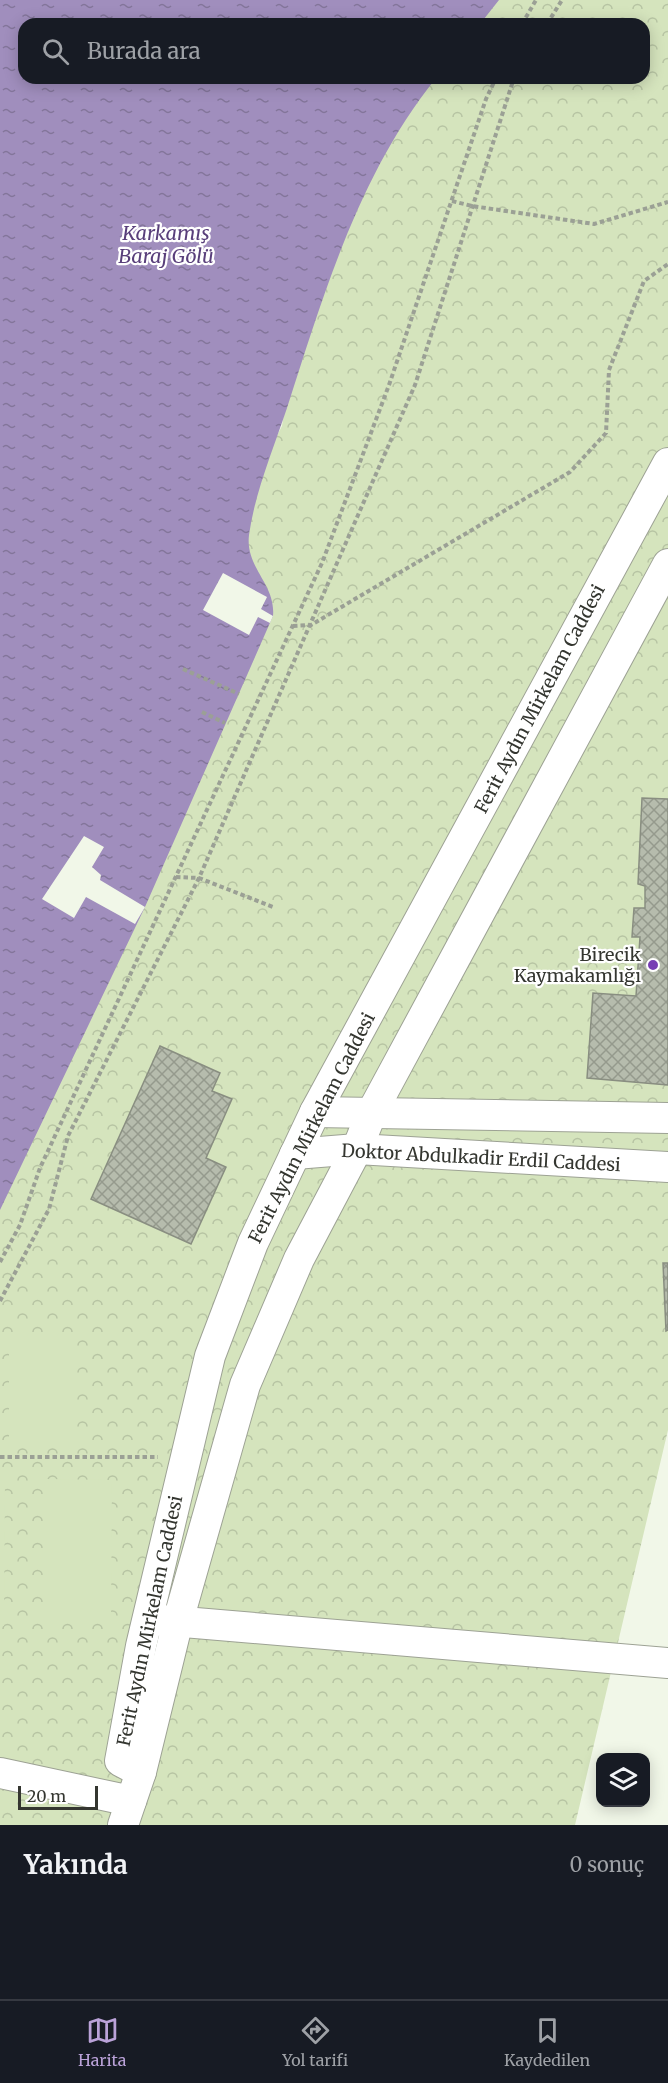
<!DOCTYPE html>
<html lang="tr">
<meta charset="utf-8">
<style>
:root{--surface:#171b24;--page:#20242c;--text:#f1f3f6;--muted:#9ea1a6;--line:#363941;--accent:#baa2d8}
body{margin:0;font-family:Merriweather,serif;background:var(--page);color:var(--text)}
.controls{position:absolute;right:18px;bottom:18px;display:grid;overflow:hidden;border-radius:12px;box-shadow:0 3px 15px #0003}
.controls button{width:54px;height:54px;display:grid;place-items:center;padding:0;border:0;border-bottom:2px solid var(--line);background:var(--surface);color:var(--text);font:30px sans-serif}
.scale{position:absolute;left:18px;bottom:15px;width:80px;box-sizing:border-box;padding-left:6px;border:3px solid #343630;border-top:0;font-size:16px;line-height:21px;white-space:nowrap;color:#343630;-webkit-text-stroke:4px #fff;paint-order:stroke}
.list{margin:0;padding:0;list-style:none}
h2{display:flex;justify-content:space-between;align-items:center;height:78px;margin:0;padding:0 24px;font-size:26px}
h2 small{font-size:20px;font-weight:400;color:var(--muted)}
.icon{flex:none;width:33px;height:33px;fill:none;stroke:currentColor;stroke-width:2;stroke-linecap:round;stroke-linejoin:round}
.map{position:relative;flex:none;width:668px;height:1825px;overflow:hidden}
.search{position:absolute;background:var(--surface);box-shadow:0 3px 15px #0003;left:18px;right:18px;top:18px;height:66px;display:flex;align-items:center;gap:15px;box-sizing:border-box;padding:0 21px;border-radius:18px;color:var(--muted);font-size:22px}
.sheet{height:174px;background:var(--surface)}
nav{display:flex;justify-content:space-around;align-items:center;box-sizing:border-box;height:84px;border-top:2px solid var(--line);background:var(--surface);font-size:16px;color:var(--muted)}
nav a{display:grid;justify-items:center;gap:3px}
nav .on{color:var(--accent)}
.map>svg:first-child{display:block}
</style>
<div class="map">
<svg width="668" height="1825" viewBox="0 0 668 1825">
<defs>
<pattern id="park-crowns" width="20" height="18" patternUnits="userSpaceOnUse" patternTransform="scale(1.5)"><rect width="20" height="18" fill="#d5e4bd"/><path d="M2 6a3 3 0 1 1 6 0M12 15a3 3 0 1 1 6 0" fill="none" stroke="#b7c4a3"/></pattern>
<pattern id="water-ripples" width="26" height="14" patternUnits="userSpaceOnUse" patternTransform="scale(1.5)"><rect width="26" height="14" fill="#a08ebd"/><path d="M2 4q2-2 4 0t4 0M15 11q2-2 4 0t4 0" fill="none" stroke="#83759a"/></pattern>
<pattern id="building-cross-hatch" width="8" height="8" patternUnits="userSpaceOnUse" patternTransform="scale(1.5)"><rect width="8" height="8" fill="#b6bcad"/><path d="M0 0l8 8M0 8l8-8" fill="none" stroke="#959a8d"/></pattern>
</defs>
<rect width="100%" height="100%" fill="#f1f7e8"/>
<path fill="url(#park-crowns)" d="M431 0H668V1430L575 1825H0V947L282 426 323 167 381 78H644V24H415Z"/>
<g fill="#d5e4bd">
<rect x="9" y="1333" width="67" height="114"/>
<path d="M47 1479 112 1480 111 1623H47Z"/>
<path d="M0 1483H5L4 1626H0Z"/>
</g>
<path fill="url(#water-ripples)" d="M0 0H499L480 24H24V78H436C359 174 324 293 287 408 273 450 255 492 249 535 245 568 276 584 273 616L145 907 0 1210Z"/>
<g fill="#f1f7e8">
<path d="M223 573 267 597 261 609 273 616 270 623 258 617 249 635 203 610Z"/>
<path d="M84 836 104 847 92 867 101 875 100 880 145 907 135 924 86 897 74 918 42 899Z"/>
</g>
<g fill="url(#building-cross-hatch)" stroke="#898e81" stroke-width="1.5">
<path d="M642 798 668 799V1085L587 1078 593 993 636 996 640 937H632L634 908H645V886L638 884Z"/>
<path d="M160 1046 220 1073 212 1091 232 1099 206 1158 226 1167 191 1244 91 1199Z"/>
<path d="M663 1263H668V1330L666 1331Z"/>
</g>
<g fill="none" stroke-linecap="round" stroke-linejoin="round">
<g stroke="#9da294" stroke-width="32">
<g id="minor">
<path d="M315 1112 668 1118"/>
<path d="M295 1154 357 1149 668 1167"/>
<path d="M160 1620 668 1663"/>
<path d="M141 1772 120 1761 141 1646 210 1356 253 1243 315 1112 668 463"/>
<path d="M0 1773 131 1801"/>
<path d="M123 1825 141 1772 178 1621 245 1385 299 1259 357 1149 372 1112 668 564"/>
</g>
</g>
<g stroke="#9ba095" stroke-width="4" stroke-dasharray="4.5 3" stroke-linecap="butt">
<path d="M522 24 536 0"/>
<path d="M547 24 562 0"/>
<path d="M452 201 472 206 594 224 668 202"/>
<path d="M293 626 311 625 570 472 606 433 609 370 644 281 668 264"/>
<path d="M183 669 239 694"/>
<path d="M202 712 225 723"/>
<path d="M176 877 199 878 273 907"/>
<path d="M0 1262 20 1225 40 1168 322 563 389 385 486 99 496 78"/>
<path d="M0 1301 49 1209 68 1136 199 878 415 385 514 78"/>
<path d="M0 1457H158"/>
</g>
<use href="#minor" stroke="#fff" stroke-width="30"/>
</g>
<circle fill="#773eb4" stroke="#fff" stroke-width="2" cx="653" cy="965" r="6"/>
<g text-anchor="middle" stroke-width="4.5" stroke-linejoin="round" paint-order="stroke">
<g font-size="18" fill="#343630" stroke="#fff">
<text transform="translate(540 699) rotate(-62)" y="6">Ferit Aydın Mirkelam Caddesi</text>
<text transform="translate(312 1128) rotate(-63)" y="6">Ferit Aydın Mirkelam Caddesi</text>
<text transform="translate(481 1158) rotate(3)" y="6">Doktor Abdulkadir Erdil Caddesi</text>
<text transform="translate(150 1621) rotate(-78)" y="6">Ferit Aydın Mirkelam Caddesi</text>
</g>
<g font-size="18" fill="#343630" stroke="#fff" text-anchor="end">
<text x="641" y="961">Birecik<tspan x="641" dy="21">Kaymakamlığı</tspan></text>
</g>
<g font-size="20" font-style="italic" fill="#593f7b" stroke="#fff">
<text x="166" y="240">Karkamış<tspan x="166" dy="23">Baraj Gölü</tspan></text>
</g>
</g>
</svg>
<div class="controls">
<button><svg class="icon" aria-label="layers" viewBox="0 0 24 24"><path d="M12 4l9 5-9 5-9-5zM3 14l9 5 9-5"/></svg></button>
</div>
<div class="scale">20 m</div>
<div class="search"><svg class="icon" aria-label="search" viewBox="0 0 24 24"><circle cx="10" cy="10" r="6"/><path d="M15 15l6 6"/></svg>Burada ara</div>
</div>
<section class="sheet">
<h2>Yakında<small>0 sonuç</small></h2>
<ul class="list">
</ul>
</section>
<nav>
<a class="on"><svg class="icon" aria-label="map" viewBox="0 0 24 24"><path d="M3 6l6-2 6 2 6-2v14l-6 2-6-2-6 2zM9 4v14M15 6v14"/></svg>Harita</a>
<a><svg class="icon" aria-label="directions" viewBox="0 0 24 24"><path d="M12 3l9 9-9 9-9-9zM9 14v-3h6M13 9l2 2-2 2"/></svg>Yol tarifi</a>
<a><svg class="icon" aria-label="saved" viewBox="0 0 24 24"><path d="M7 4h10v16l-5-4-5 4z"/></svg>Kaydedilen</a>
</nav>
